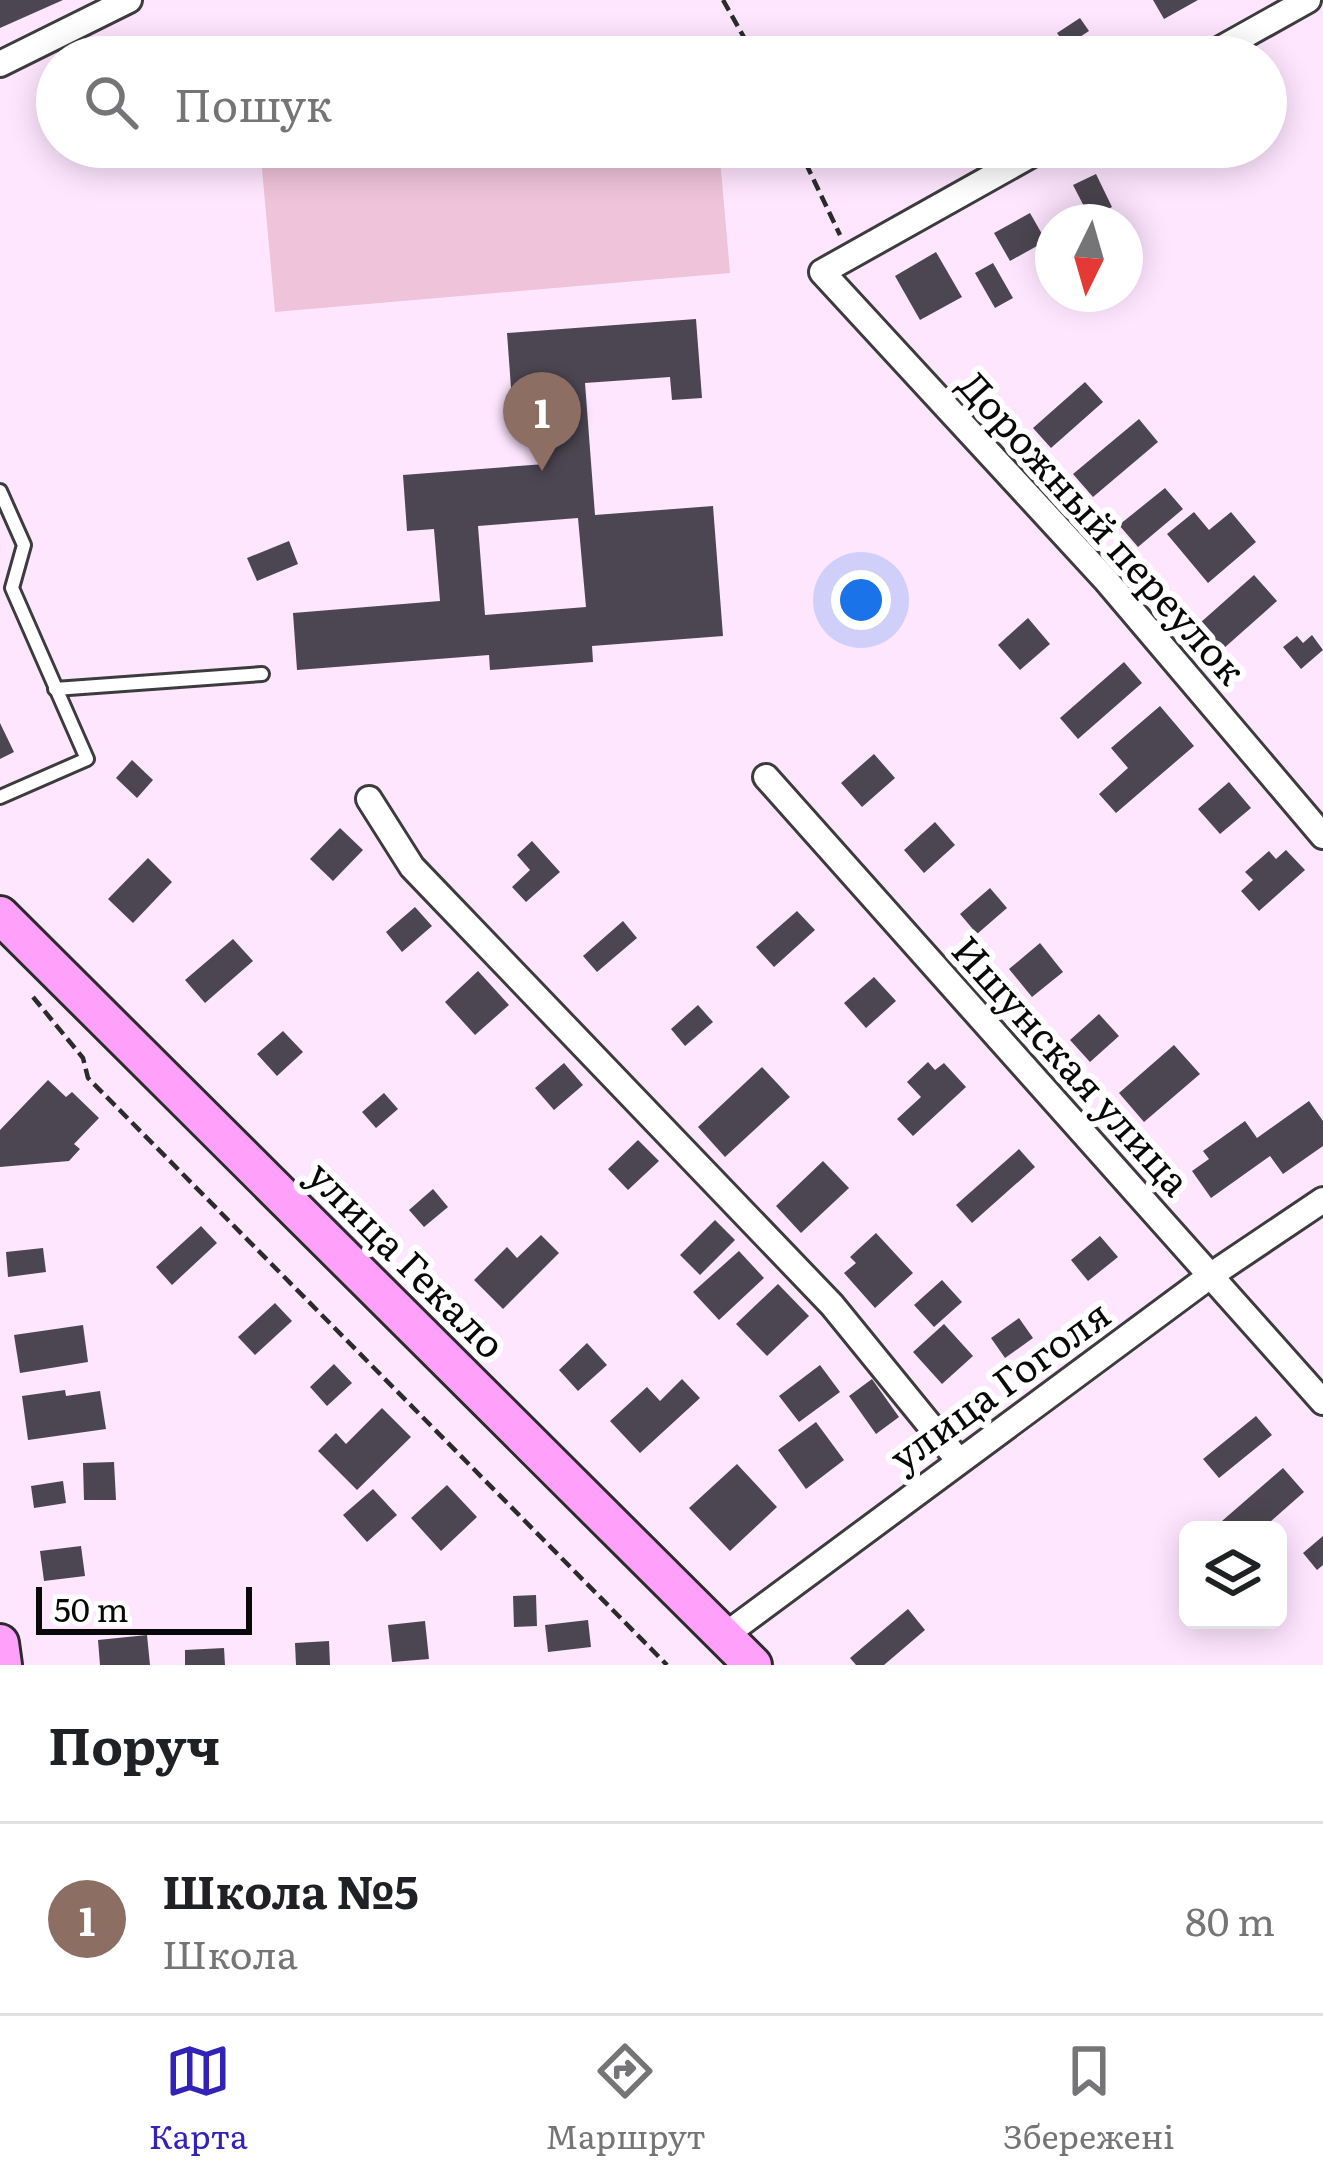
<!DOCTYPE html>
<html lang="uk">
<meta charset="utf-8">
<style>
:root{--surface:#fff;--page:#f6f6f6;--text:#202124;--muted:#757577;--line:#e0e0e0;--accent:#3222b8}
body{margin:0;font-family:Literata,serif;background:var(--page);color:var(--text)}
.controls{position:absolute;right:36px;bottom:36px;display:grid;overflow:hidden;border-radius:18px;box-shadow:0 6px 30px #0003}
.controls button{width:108px;height:108px;display:grid;place-items:center;padding:0;border:0;border-bottom:3px solid var(--line);background:var(--surface);color:var(--text);font:60px sans-serif}
.compass{position:absolute;left:1035px;top:204px;width:108px;height:108px;border-radius:50%;background:var(--surface);box-shadow:0 6px 30px #0003;rotate:185deg}
.scale{position:absolute;left:36px;bottom:30px;width:216px;box-sizing:border-box;padding-left:12px;border:6px solid #090909;border-top:0;font-size:33px;line-height:42px;white-space:nowrap;color:#090909;-webkit-text-stroke:9px #fff;paint-order:stroke}
.you{position:absolute;left:861px;top:600px;width:42px;height:42px;margin:-30px;border:9px solid #fff;border-radius:50%;background:#1a73e8;box-shadow:0 0 0 18px #1a73e833}
.badge{display:grid;place-items:center;width:78px;height:78px;border-radius:50%;background:var(--accent);color:#fff;font-size:39px;font-weight:700}
.pin{position:absolute;translate:-50% -99px;filter:drop-shadow(0 3px 6px #0008)}
.pin::after{content:'';position:absolute;top:63px;width:42px;height:36px;background:inherit;clip-path:polygon(0 0,100% 0,50% 100%)}
.list{margin:0;padding:0;list-style:none}
h2{display:flex;justify-content:space-between;align-items:center;height:156px;margin:0;padding:0 48px;font-size:51px}
h2 small{font-size:39px;font-weight:400;color:var(--muted)}
.list li{display:grid;grid-template-columns:78px 1fr auto;gap:36px;align-items:center;box-sizing:border-box;height:192px;padding:0 48px;border-top:3px solid var(--line)}
.list b{display:block;font-size:45px;white-space:nowrap}
.list p{margin:0;font-size:39px;white-space:nowrap;color:var(--muted)}
.list em{font-size:39px;font-style:normal;color:var(--muted)}
.icon{flex:none;width:66px;height:66px;fill:none;stroke:currentColor;stroke-width:2;stroke-linecap:round;stroke-linejoin:round}
.map{position:relative;flex:none;width:1323px;height:1665px;overflow:hidden}
.search{position:absolute;background:var(--surface);box-shadow:0 6px 30px #0003;left:36px;right:36px;top:36px;height:132px;display:flex;align-items:center;gap:30px;box-sizing:border-box;padding:0 42px;border-radius:66px;color:var(--muted);font-size:45px}
.sheet{height:348px;background:var(--surface)}
nav{display:flex;justify-content:space-around;align-items:center;box-sizing:border-box;height:168px;border-top:3px solid var(--line);background:var(--surface);font-size:33px;color:var(--muted)}
nav a{display:grid;justify-items:center;gap:6px}
nav .on{color:var(--accent)}
.map>svg:first-child{display:block}
</style>
<div class="map">
<svg width="1323" height="1665" viewBox="0 0 1323 1665">
<rect width="100%" height="100%" fill="#fee6ff"/>
<path fill="#efc3d9" d="M260 147H719L730 273 275 312Z"/>
<g fill="#4c4652" fill-rule="evenodd">
<path d="M0 0H63L0 28Z"/>
<path d="M1153 0H1198L1164 19Z"/>
<path d="M1080 18 1089 31 1066 46 1057 33Z"/>
<path d="M1096 174 1112 207 1090 218 1073 185Z"/>
<path d="M1030 213 1046 241 1010 261 994 233Z"/>
<path d="M936 252 962 297 920 320 895 276Z"/>
<path d="M993 263 1013 298 995 308 975 273Z"/>
<path d="M696 319 702 398 672 400 670 377 585 383 595 515 713 506 723 636 592 646 593 662 490 670 489 655 297 670 293 613 440 601 434 529 407 531 403 475 545 464 538 386 511 388 507 333ZM578 518 586 607 485 615 478 526Z"/>
<path d="M1085 382 1103 402 1051 448 1033 428Z"/>
<path d="M1139 419 1158 442 1093 497 1073 474Z"/>
<path d="M1165 488 1183 509 1138 547 1119 525Z"/>
<path d="M1194 512 1209 530 1231 512 1256 542 1208 583 1167 534Z"/>
<path d="M289 541 298 564 257 581 247 558Z"/>
<path d="M1254 575 1277 601 1223 649 1200 623Z"/>
<path d="M1028 618 1050 644 1020 670 998 645Z"/>
<path d="M1312 635 1323 650 1301 669 1283 647 1297 636 1303 643Z"/>
<path d="M1124 662 1142 683 1078 739 1060 718Z"/>
<path d="M1160 706 1194 746 1116 813 1099 794 1128 768 1111 748Z"/>
<path d="M0 723 14 752 0 759Z"/>
<path d="M874 754 895 778 862 807 841 783Z"/>
<path d="M132 760 153 780 137 798 116 778Z"/>
<path d="M1229 782 1251 808 1220 834 1198 809Z"/>
<path d="M935 822 955 845 924 873 904 850Z"/>
<path d="M340 828 363 850 333 881 310 859Z"/>
<path d="M532 841 560 872 526 902 512 887 530 870 517 855Z"/>
<path d="M1286 850 1305 870 1259 911 1241 891 1253 880 1245 872 1269 851 1276 859Z"/>
<path d="M148 858 172 882 133 923 108 899Z"/>
<path d="M990 888 1007 908 977 934 960 914Z"/>
<path d="M415 907 432 926 402 952 386 932Z"/>
<path d="M797 911 815 930 774 967 756 947Z"/>
<path d="M623 921 637 938 597 972 583 956Z"/>
<path d="M233 939 253 961 205 1003 185 980Z"/>
<path d="M1040 943 1063 972 1032 997 1009 969Z"/>
<path d="M478 971 509 1005 475 1035 445 1002Z"/>
<path d="M874 977 896 1001 866 1028 844 1003Z"/>
<path d="M698 1005 713 1022 685 1046 671 1029Z"/>
<path d="M1099 1014 1119 1036 1090 1062 1070 1040Z"/>
<path d="M283 1031 303 1052 277 1076 257 1054Z"/>
<path d="M1174 1045 1200 1074 1144 1122 1119 1093Z"/>
<path d="M928 1062 935 1070 944 1063 966 1087 913 1136 897 1119 921 1097 907 1082Z"/>
<path d="M564 1063 583 1085 554 1110 535 1088Z"/>
<path d="M762 1067 790 1097 725 1157 698 1127Z"/>
<path d="M48 1080 66 1097 72 1092 99 1118 74 1144 80 1149 69 1161 0 1167V1130Z"/>
<path d="M384 1093 398 1109 376 1128 362 1112Z"/>
<path d="M1309 1101 1323 1121V1146L1283 1174 1270 1156 1211 1198 1192 1171 1209 1159 1203 1151 1245 1121 1257 1138Z"/>
<path d="M638 1140 659 1161 628 1190 608 1169Z"/>
<path d="M1019 1149 1035 1167 972 1223 956 1205Z"/>
<path d="M823 1161 849 1188 801 1233 776 1206Z"/>
<path d="M433 1189 448 1207 424 1227 409 1210Z"/>
<path d="M715 1220 735 1240 700 1275 680 1255Z"/>
<path d="M201 1226 217 1243 172 1285 156 1267Z"/>
<path d="M876 1233 913 1273 875 1308 844 1273 856 1263 850 1257Z"/>
<path d="M541 1235 559 1253 503 1309 474 1280 507 1247 517 1258Z"/>
<path d="M1100 1236 1118 1257 1088 1281 1071 1260Z"/>
<path d="M43 1248 46 1272 8 1277 6 1252Z"/>
<path d="M739 1251 764 1278 719 1320 693 1292Z"/>
<path d="M942 1280 962 1302 934 1327 914 1305Z"/>
<path d="M778 1284 809 1316 767 1356 736 1324Z"/>
<path d="M275 1303 292 1321 255 1355 238 1337Z"/>
<path d="M1019 1318 1033 1338 1005 1358 991 1338Z"/>
<path d="M944 1324 973 1356 942 1384 913 1352Z"/>
<path d="M83 1325 88 1362 20 1373 14 1335Z"/>
<path d="M587 1343 607 1365 578 1391 559 1370Z"/>
<path d="M334 1364 352 1383 327 1406 310 1387Z"/>
<path d="M820 1365 840 1392 799 1422 779 1396Z"/>
<path d="M682 1379 700 1398 640 1453 610 1421 647 1387 660 1401Z"/>
<path d="M872 1379 899 1417 876 1434 849 1396Z"/>
<path d="M65 1390 66 1396 100 1391 106 1429 28 1440 22 1396Z"/>
<path d="M382 1408 411 1437 357 1490 318 1451 336 1433 346 1444Z"/>
<path d="M1256 1416 1272 1435 1219 1478 1203 1459Z"/>
<path d="M816 1422 844 1460 806 1489 778 1450Z"/>
<path d="M114 1462 116 1500H84L83 1463Z"/>
<path d="M737 1464 777 1507 730 1551 689 1508Z"/>
<path d="M1283 1468 1304 1492 1261 1530H1230L1222 1521Z"/>
<path d="M63 1481 66 1503 34 1508 31 1486Z"/>
<path d="M447 1485 477 1517 441 1551 411 1518Z"/>
<path d="M373 1489 397 1515 367 1542 343 1515Z"/>
<path d="M1323 1536V1565L1317 1570 1303 1553Z"/>
<path d="M81 1546 85 1576 44 1581 40 1551Z"/>
<path d="M536 1595 537 1626 514 1627 513 1596Z"/>
<path d="M908 1609 925 1630 884 1665H856L850 1658Z"/>
<path d="M588 1620 591 1647 548 1652 545 1625Z"/>
<path d="M425 1621 429 1659 392 1662 388 1625Z"/>
<path d="M147 1635 150 1665H100L98 1640Z"/>
<path d="M329 1641 330 1665H296L295 1643Z"/>
<path d="M224 1648 225 1665H185V1650Z"/>
</g>
<g fill="none" stroke-linecap="round" stroke-linejoin="round">
<g stroke="#3c3c3c" stroke-width="18">
<g id="service">
<path d="M0 491 24 545 12 588 87 759 0 797"/>
<path d="M55 689 262 674"/>
</g>
</g>
<g stroke="#3c3c3c" stroke-width="30">
<g id="minor">
<path d="M1206 57 1308 0"/>
<path d="M0 64 129 0"/>
<path d="M1045 147 822 272 1105 579 1323 836"/>
<path d="M766 777 1323 1402"/>
<path d="M369 799 412 867 832 1305 959 1461"/>
<path d="M724 1636 1210 1276 1323 1200"/>
</g>
</g>
<g stroke="#2b2b2b" stroke-width="42">
<g id="secondary">
<path d="M0 915 753 1665"/>
<path d="M0 1643 3 1665"/>
</g>
</g>
<g stroke="#2b2b2b" stroke-width="4.5" stroke-dasharray="12 6" stroke-linecap="butt">
<path d="M723 0 755 57"/>
<path d="M798 147 840 235"/>
<path d="M33 997 83 1058 88 1078 667 1665"/>
</g>
<use href="#service" stroke="#fff" stroke-width="12"/>
<use href="#minor" stroke="#fff" stroke-width="24"/>
<use href="#secondary" stroke="#ffa1fb" stroke-width="36"/>
</g>
<g text-anchor="middle" stroke-width="12" stroke-linejoin="round" paint-order="stroke">
<g font-size="39" fill="#090909" stroke="#fff">
<text transform="translate(1102 528) rotate(48)" y="14">Дорожный переулок</text>
<text transform="translate(1071 1066) rotate(48)" y="14">Ишунская улица</text>
<text transform="translate(406 1260) rotate(45)" y="14">улица Гекало</text>
<text transform="translate(1000 1386) rotate(-36)" y="14">улица Гоголя</text>
</g>
</g>
</svg>
<div class="controls">
<button><svg class="icon" aria-label="layers" viewBox="0 0 24 24"><path d="M12 4l9 5-9 5-9-5zM3 14l9 5 9-5"/></svg></button>
</div>
<svg class="compass" viewBox="-18 -18 36 36"><path d="M0-13l5 13h-10z" fill="#e53935"/><path d="M0 13l5-13h-10z" fill="#757577"/></svg>
<div class="scale">50 m</div>
<div class="you"></div>
<div class="pin badge" style="left:542px;top:471px;background:#8d6e63">1</div>
<div class="search"><svg class="icon" aria-label="search" viewBox="0 0 24 24"><circle cx="10" cy="10" r="6"/><path d="M15 15l6 6"/></svg>Пошук</div>
</div>
<section class="sheet">
<h2>Поруч<small></small></h2>
<ul class="list">
<li><span class="badge" style="background:#8d6e63">1</span><div><b>Школа №5</b><p>Школа</p></div><em>80 m</em></li>
</ul>
</section>
<nav>
<a class="on"><svg class="icon" aria-label="map" viewBox="0 0 24 24"><path d="M3 6l6-2 6 2 6-2v14l-6 2-6-2-6 2zM9 4v14M15 6v14"/></svg>Карта</a>
<a><svg class="icon" aria-label="directions" viewBox="0 0 24 24"><path d="M12 3l9 9-9 9-9-9zM9 14v-3h6M13 9l2 2-2 2"/></svg>Маршрут</a>
<a><svg class="icon" aria-label="saved" viewBox="0 0 24 24"><path d="M7 4h10v16l-5-4-5 4z"/></svg>Збережені</a>
</nav>
